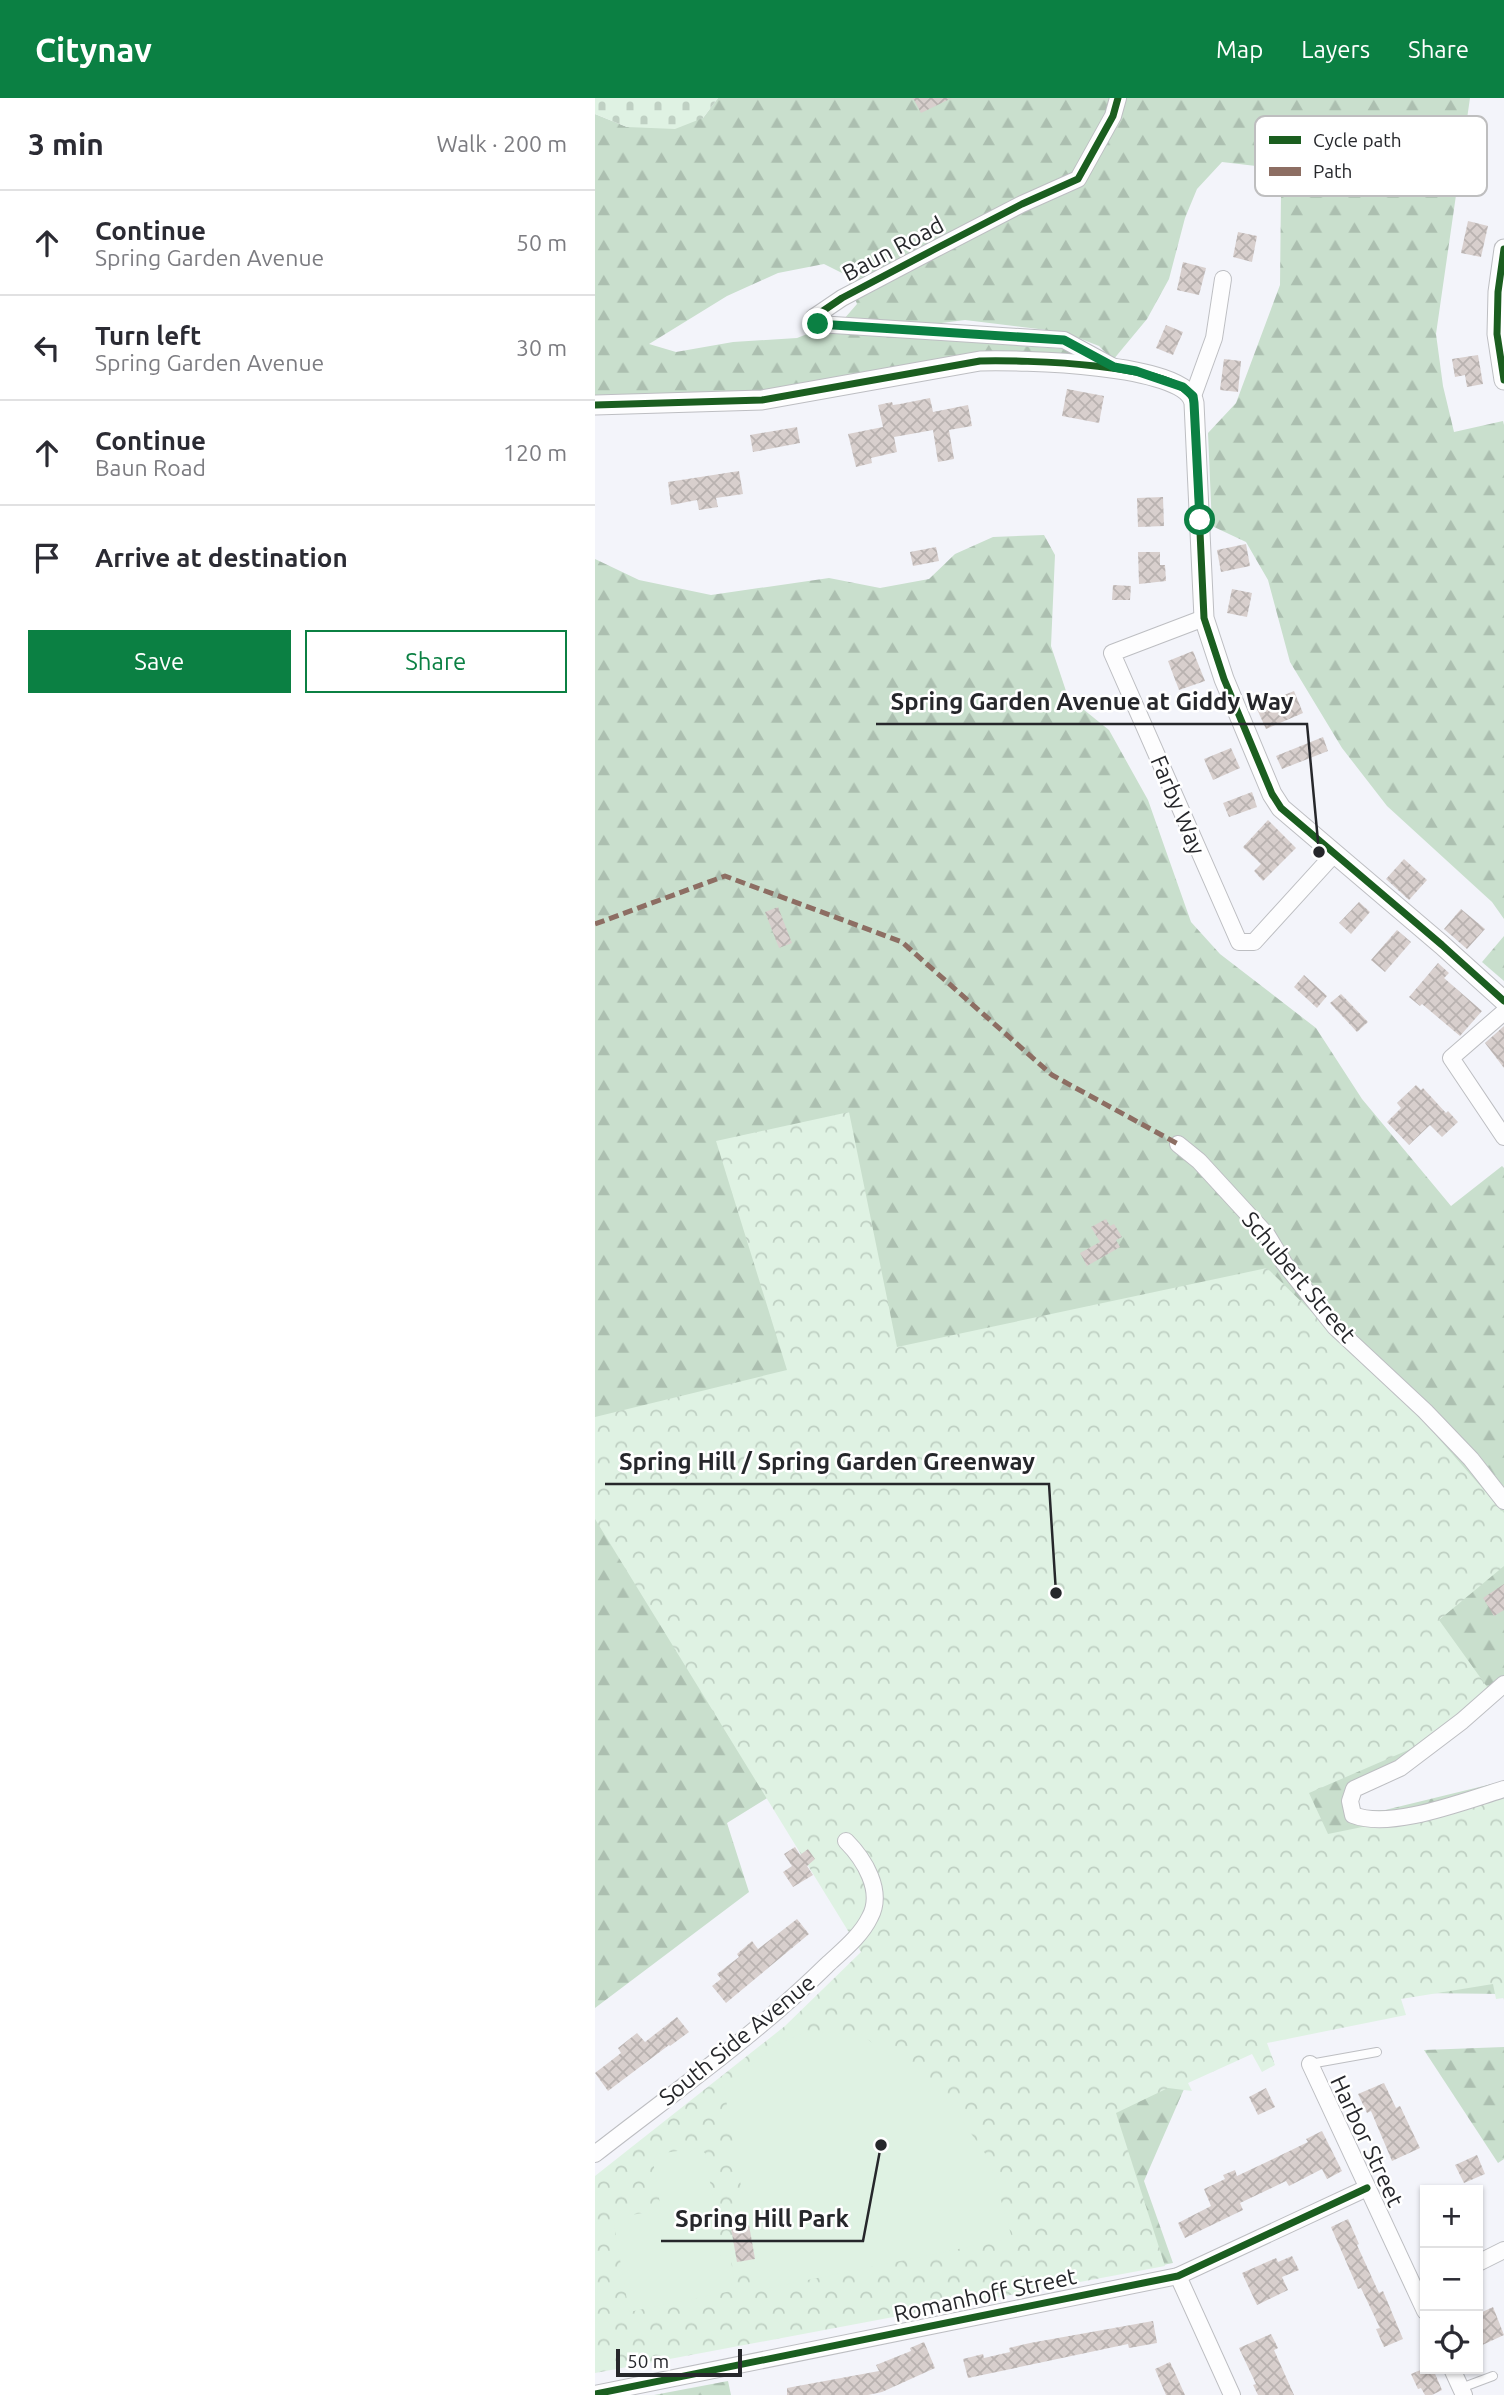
<!DOCTYPE html>
<meta charset="utf-8">
<style>
:root{--surface:#fff;--page:#f7f7f7;--text:#2b2b33;--muted:#7c7c81;--line:#e1e1e2;--accent:#0b8043}
body{margin:0;font-family:Ubuntu,sans-serif;background:var(--page);color:var(--text)}
.controls{position:absolute;right:21px;bottom:21px;display:grid;overflow:hidden;border-radius:0px;box-shadow:0 2px 5px #0004}
.controls button{width:63px;height:63px;display:grid;place-items:center;padding:0;border:0;border-bottom:2px solid var(--line);background:var(--surface);color:var(--text);font:35px sans-serif}
.scale{position:absolute;left:21px;bottom:18px;width:126px;box-sizing:border-box;padding-left:7px;border:4px solid #26272b;border-top:0;font-size:19px;line-height:24px;white-space:nowrap;color:#26272b;-webkit-text-stroke:5px #fff;paint-order:stroke}
.stop{position:absolute;width:21px;height:21px;margin:-16px;border:5px solid #0b8043;border-radius:50%;background:#fff}
.stop.end{background:#0b8043;border-color:#fff;box-shadow:0 2px 7px #0008}
.list{margin:0;padding:0;list-style:none}
h2{display:flex;justify-content:space-between;align-items:center;height:91px;margin:0;padding:0 28px;font-size:30px}
h2 small{font-size:23px;font-weight:400;color:var(--muted)}
.list li{display:grid;grid-template-columns:46px 1fr auto;gap:21px;align-items:center;box-sizing:border-box;height:105px;padding:0 28px;border-top:2px solid var(--line)}
.list b{display:block;font-size:26px;white-space:nowrap}
.list p{margin:0;font-size:23px;white-space:nowrap;color:var(--muted)}
.list em{font-size:23px;font-style:normal;color:var(--muted)}
.actions{display:flex;gap:14px;padding:21px 28px}
.actions a{flex:1;padding:16px 0;border:2px solid var(--accent);border-radius:0px;text-align:center;font-size:24px;color:var(--accent)}
.actions .main{background:var(--accent);color:#fff}
.icon{flex:none;width:38px;height:38px;fill:none;stroke:currentColor;stroke-width:2;stroke-linecap:round;stroke-linejoin:round}
.map{position:relative;flex:none;width:909px;height:2297px;overflow:hidden}
header{display:flex;align-items:center;gap:42px;box-sizing:border-box;height:98px;padding:0 35px;background:var(--accent);color:#fff}
header strong{font-size:33px}
nav{display:flex;gap:38px;margin-inline-start:auto;font-size:24px}
main{display:flex}
aside{flex:1;background:var(--surface)}
.map>svg:first-child{display:block}
</style>
<header>
<strong>Citynav</strong>
<nav><a>Map</a><a>Layers</a><a>Share</a></nav>
</header>
<main>
<aside>
<h2>3 min<small>Walk · 200 m</small></h2>
<ul class="list">
<li><svg class="icon" aria-label="ahead" viewBox="0 0 24 24"><path d="M12 20V5M6 11l6-6 6 6"/></svg><div><b>Continue</b><p>Spring Garden Avenue</p></div><em>50 m</em></li>
<li><svg class="icon" aria-label="left" viewBox="0 0 24 24"><path d="M17 20v-9H6M10 6l-5 5 5 5"/></svg><div><b>Turn left</b><p>Spring Garden Avenue</p></div><em>30 m</em></li>
<li><svg class="icon" aria-label="ahead" viewBox="0 0 24 24"><path d="M12 20V5M6 11l6-6 6 6"/></svg><div><b>Continue</b><p>Baun Road</p></div><em>120 m</em></li>
<li><svg class="icon" aria-label="arrive" viewBox="0 0 24 24"><path d="M6 21V4h12l-3 4 3 4H6"/></svg><div><b>Arrive at destination</b></div></li>
</ul>
<div class="actions"><a class="main">Save</a><a>Share</a></div>
</aside>
<div class="map">
<svg width="909" height="2297" viewBox="0 0 909 2297">
<defs>
<pattern id="forest-firs" width="22" height="20" patternUnits="userSpaceOnUse" patternTransform="scale(1.75)"><rect width="22" height="20" fill="#c9dfcd"/><path d="M5 1l3.5 6h-7zM16 11l3.5 6h-7z" fill="#acbfb0"/></pattern>
<pattern id="cemetery-stones" width="16" height="16" patternUnits="userSpaceOnUse" patternTransform="scale(1.75)"><rect width="16" height="16" fill="#dff2e3"/><path d="M2 7V4a2 2 0 0 1 4 0v3zM10 15v-3a2 2 0 0 1 4 0v3z" fill="#bfd0c3"/></pattern>
<pattern id="park-crowns" width="20" height="18" patternUnits="userSpaceOnUse" patternTransform="scale(1.75)"><rect width="20" height="18" fill="#dff2e3"/><path d="M2 6a3 3 0 1 1 6 0M12 15a3 3 0 1 1 6 0" fill="none" stroke="#bfd0c3"/></pattern>
<pattern id="building-cross-hatch" width="8" height="8" patternUnits="userSpaceOnUse" patternTransform="scale(1.75)"><rect width="8" height="8" fill="#d8cfcd"/><path d="M0 0l8 8M0 8l8-8" fill="none" stroke="#b9b2b0"/></pattern>
</defs>
<rect width="100%" height="100%" fill="#f3f4fa"/>
<g fill="url(#forest-firs)">
<path d="M123 0H875L841 236 848 288 859 334 908 323 909 327V821L897 804 792 708 747 650 695 564 673 482 651 444 617 428 613 335 641 305 685 187 686 96 661 68 627 64 602 91 590 120 574 181 552 221 518 262 504 248 468 234 370 222 331 227 249 221 262 206 251 177 229 166 183 175 132 198 54 246 81 254 138 244 202 240 220 233 470 251 492 260 167 294 0 297V16L32 29 108 20Z"/>
<path d="M449 437 460 457 456 548 473 599 514 632 553 702 596 824 625 856 721 930 767 1001 856 1108 907 1068 909 1070V1594L765 1694 761 1704 768 1713 790 1712 909 1683V1902L908 1896 826 1895 606 1952 549 2083 578 2165 458 2188 281 1862 211 1676 132 1725 154 1794 0 1910V461L44 482 116 497 234 480 285 490 334 481 360 456 398 439Z"/>
<path d="M909 838V883L887 864Z"/>
<path d="M909 1949V2061L903 2065 829 1952Z"/>
<path d="M133 2283 136 2297H59Z"/>
</g>
<path fill="url(#cemetery-stones)" d="M0 0H123L108 20 80 31 32 29 0 16Z"/>
<path fill="url(#park-crowns)" d="M254 1014 302 1249 672 1170 831 1326 909 1415V1468L844 1522 895 1593 834 1643 714 1695 733 1736 909 1700V1900L901 1901 898 1886 806 1901 811 1917 672 1945 680 1967 667 1974 657 1956 593 1985 597 1993 573 1990 521 2015 570 2168 0 2275V2078L190 1928 266 1854 0 1421V1319L192 1272 121 1043Z"/>
<g fill="#dff2e3">
<path d="M213 1933 267 1937 351 2000 394 2061 417 2140 164 2192 129 1990 178 1948Z"/>
<path d="M103 2050 110 2055 127 2152 123 2158 135 2157 141 2192 34 2214 18 2120 66 2112 58 2063 62 2056Z"/>
</g>
<g fill="url(#building-cross-hatch)">
<path d="M318 0H357L326 15Z"/>
<path d="M873 123 893 128 886 159 866 155Z"/>
<path d="M643 134 662 138 657 164 638 159Z"/>
<path d="M588 164 611 170 604 197 582 192Z"/>
<path d="M571 227 588 234 578 257 561 250Z"/>
<path d="M883 257 888 286 872 289 870 277 860 279 857 261Z"/>
<path d="M629 261 646 263 643 294 625 292Z"/>
<path d="M472 291 509 298 504 325 467 318Z"/>
<path d="M335 300 338 314 373 307 377 328 354 332 359 361 343 364 338 332 299 339 302 354 276 360 277 365 261 369 253 336 288 329 283 307 297 304 298 307 305 306Z"/>
<path d="M202 329 205 345 158 354 155 337Z"/>
<path d="M144 373 148 396 121 400 123 409 104 412 102 402 76 407 73 384Z"/>
<path d="M568 399 569 428 543 429 542 400Z"/>
<path d="M651 446 655 468 626 474 622 452Z"/>
<path d="M341 449 344 463 318 468 315 454Z"/>
<path d="M543 454H565V467H570L571 483 544 486Z"/>
<path d="M518 487 536 488 535 502H517Z"/>
<path d="M637 491 657 495 652 519 632 515Z"/>
<path d="M598 553 610 583 584 592 573 563Z"/>
<path d="M699 593 708 615 671 631 661 609Z"/>
<path d="M728 639 733 653 687 671 681 658Z"/>
<path d="M636 650 645 670 618 682 609 661Z"/>
<path d="M657 694 662 709 634 719 628 705Z"/>
<path d="M673 722 701 750 668 783 659 773 666 766 648 749Z"/>
<path d="M809 761 832 782 814 802 791 781Z"/>
<path d="M764 804 775 814 756 836 744 825Z"/>
<path d="M183 809 197 845 184 850 170 814Z"/>
<path d="M866 811 890 831 872 851 849 831Z"/>
<path d="M802 832 816 844 790 874 776 862Z"/>
<path d="M843 865 854 875 849 880 887 913 865 938 827 906 825 908 814 899Z"/>
<path d="M709 877 732 898 722 910 699 889Z"/>
<path d="M746 896 773 924 762 934 735 905Z"/>
<path d="M909 928V970L890 945Z"/>
<path d="M821 987 826 992 828 990 851 1015 853 1013 863 1024 847 1039 835 1027 814 1047 792 1024 806 1010 802 1005Z"/>
<path d="M511 1121 515 1128 519 1126 527 1139 521 1142 525 1149 492 1168 485 1155 505 1144 496 1129Z"/>
<path d="M909 1486V1512L899 1518 888 1500Z"/>
<path d="M200 1749 205 1757 213 1751 220 1761 212 1768 218 1777 198 1789 188 1774 197 1768 189 1756Z"/>
<path d="M202 1821 214 1836 131 1905 117 1888 126 1881 122 1876 144 1859 142 1856 157 1843 163 1851Z"/>
<path d="M82 1919 94 1934 75 1948 74 1947 13 1993 0 1975 26 1955 23 1950 42 1935 50 1944Z"/>
<path d="M789 1985 801 2010 805 2008 825 2050 797 2063 776 2013 772 2015 763 1996Z"/>
<path d="M671 1990 680 2009 663 2017 654 1999Z"/>
<path d="M727 2033 747 2073 732 2081 727 2071 694 2088 691 2083 645 2105 648 2112 590 2140 583 2125 616 2108 609 2091 630 2081 628 2077 640 2072 642 2078 678 2061 713 2044 711 2041Z"/>
<path d="M882 2057 890 2076 869 2085 860 2067Z"/>
<path d="M753 2121 764 2146 762 2147 784 2195 788 2193 808 2241 789 2249 781 2231 785 2230 766 2190 763 2191 736 2129Z"/>
<path d="M154 2127 160 2161 142 2164 136 2130Z"/>
<path d="M697 2158 704 2172 687 2179 693 2192 662 2207 647 2175 681 2160 683 2164Z"/>
<path d="M898 2209 909 2237 883 2249V2216Z"/>
<path d="M558 2223 562 2245 534 2250 533 2246 373 2280 368 2261 388 2256 389 2260 415 2254 414 2250 435 2245Z"/>
<path d="M676 2236 683 2250 679 2252 699 2297H663L658 2287 661 2286 644 2250Z"/>
<path d="M329 2244 340 2270 287 2294 273 2297H192V2290L284 2273 281 2267 316 2253 315 2250Z"/>
<path d="M575 2264 590 2297H571L560 2271Z"/>
<path d="M828 2271H838L847 2292 837 2297H830L826 2290 823 2291 816 2276Z"/>
</g>
<g fill="none" stroke-linecap="round" stroke-linejoin="round">
<g stroke="#bdbec2" stroke-width="10">
<g id="service">
<path d="M715 1966 782 1954"/>
<path d="M866 2290 898 2278"/>
</g>
</g>
<g stroke="#bdbec2" stroke-width="18">
<g id="minor">
<path d="M517 268 469 242 223 226 219 219 247 200 340 151 427 106 483 81 518 18 523 0"/>
<path d="M598 298 619 240 628 181"/>
<path d="M609 520 517 555 644 844H659L740 755"/>
<path d="M909 914 856 960 909 1039"/>
<path d="M583 1046 604 1063 672 1137 689 1165 740 1229 830 1313 876 1361 909 1403"/>
<path d="M909 1586 867 1623 805 1670 759 1691 755 1703 758 1717C796 1732 869 1703 909 1691"/>
<path d="M715 1966 830 2213"/>
<path d="M0 2056C78 1995 161 1937 232 1867 247 1853 266 1838 275 1819 289 1793 269 1761 251 1743"/>
<path d="M883 2165 909 2152"/>
<path d="M583 2178 637 2297"/>
<path d="M857 2271 869 2297"/>
<path d="M0 2296 583 2178 772 2090"/>
</g>
</g>
<g stroke="#bdbec2" stroke-width="21">
<g id="tertiary">
<path d="M909 151 903 194 902 236 909 282"/>
<path d="M0 307 167 302 385 263C421 262 592 264 599 305L609 520 629 581 677 696 686 710 847 847 909 903"/>
</g>
</g>
<use href="#service" stroke="#fdfdfe" stroke-width="8"/>
<use href="#minor" stroke="#fdfdfe" stroke-width="16"/>
<use href="#tertiary" stroke="#fdfdfe" stroke-width="19"/>
<path stroke="#8d6e63" stroke-width="5" stroke-dasharray="10 5" stroke-linecap="butt" d="M0 826 130 778 307 844 457 977 583 1046"/>
<g stroke="#fff" stroke-width="11">
<g id="cycleway">
<path d="M909 151 903 194 902 236 909 282"/>
<path d="M513 266 469 242 223 226 219 219 247 200 340 151 427 106 483 81 518 18 523 0"/>
<path d="M0 307 167 302 385 263C421 262 592 264 599 305L609 520 629 581 677 696 686 710 847 847 909 903"/>
<path d="M0 2296 583 2178 772 2090"/>
</g>
</g>
<use href="#cycleway" stroke="#1b5e20" stroke-width="7"/>
</g>
<g fill="none" stroke-linecap="round" stroke-linejoin="round">
<path stroke="#0b8043" stroke-width="9" d="M223 226 469 242 519 269 541 273 588 289 598 298 599 305 605 422"/>
</g>
<g text-anchor="middle" stroke-width="5" stroke-linejoin="round" paint-order="stroke">
<g font-size="23" fill="#26272b" stroke="#fff">
<text transform="translate(298 151) rotate(-28)" y="8">Baun Road</text>
<text transform="translate(583 707) rotate(67)" y="8">Farby Way</text>
<text transform="translate(704 1179) rotate(50)" y="8">Schubert Street</text>
<text transform="translate(142 1942) rotate(-39)" y="8">South Side Avenue</text>
<text transform="translate(772 2043) rotate(65)" y="8">Harbor Street</text>
<text transform="translate(390 2197) rotate(-12)" y="8">Romanhoff Street</text>
</g>
</g>
<rect x="660" y="18" width="232" height="80" rx="10" fill="#fff" stroke="#bebebf" stroke-width="2"/>
<rect x="674" y="38" width="32" height="8" fill="#1b5e20"/>
<rect x="674" y="69" width="32" height="9" fill="#8d6e63"/>
<g font-size="19" fill="#26272b">
<text x="718" y="49">Cycle path</text>
<text x="718" y="80">Path</text>
</g>
<path fill="none" stroke="#26272b" stroke-width="2.5" d="M724 754L712 626H281M461 1495L454 1386H10M286 2047L268 2143H66"/>
<g fill="#26272b" stroke="#fff" stroke-width="2.5">
<circle cx="724" cy="754" r="7"/>
<circle cx="461" cy="1495" r="7"/>
<circle cx="286" cy="2047" r="7"/>
</g>
<g font-size="24" text-anchor="middle" font-weight="bold" fill="#26272b" stroke="#fff" stroke-width="5" stroke-linejoin="round" paint-order="stroke">
<text x="497" y="612">Spring Garden Avenue at Giddy Way</text>
<text x="232" y="1372">Spring Hill / Spring Garden Greenway</text>
<text x="167" y="2129">Spring Hill Park</text>
</g>
</svg>
<div class="controls">
<button>+</button>
<button>−</button>
<button><svg class="icon" aria-label="locate" viewBox="0 0 24 24"><circle cx="12" cy="12" r="6"/><path d="M12 2v4M12 18v4M2 12h4M18 12h4"/></svg></button>
</div>
<div class="scale">50 m</div>
<div class="stop" style="left:605px;top:422px"></div>
<div class="stop end" style="left:223px;top:226px"></div>
</div>
</main>
